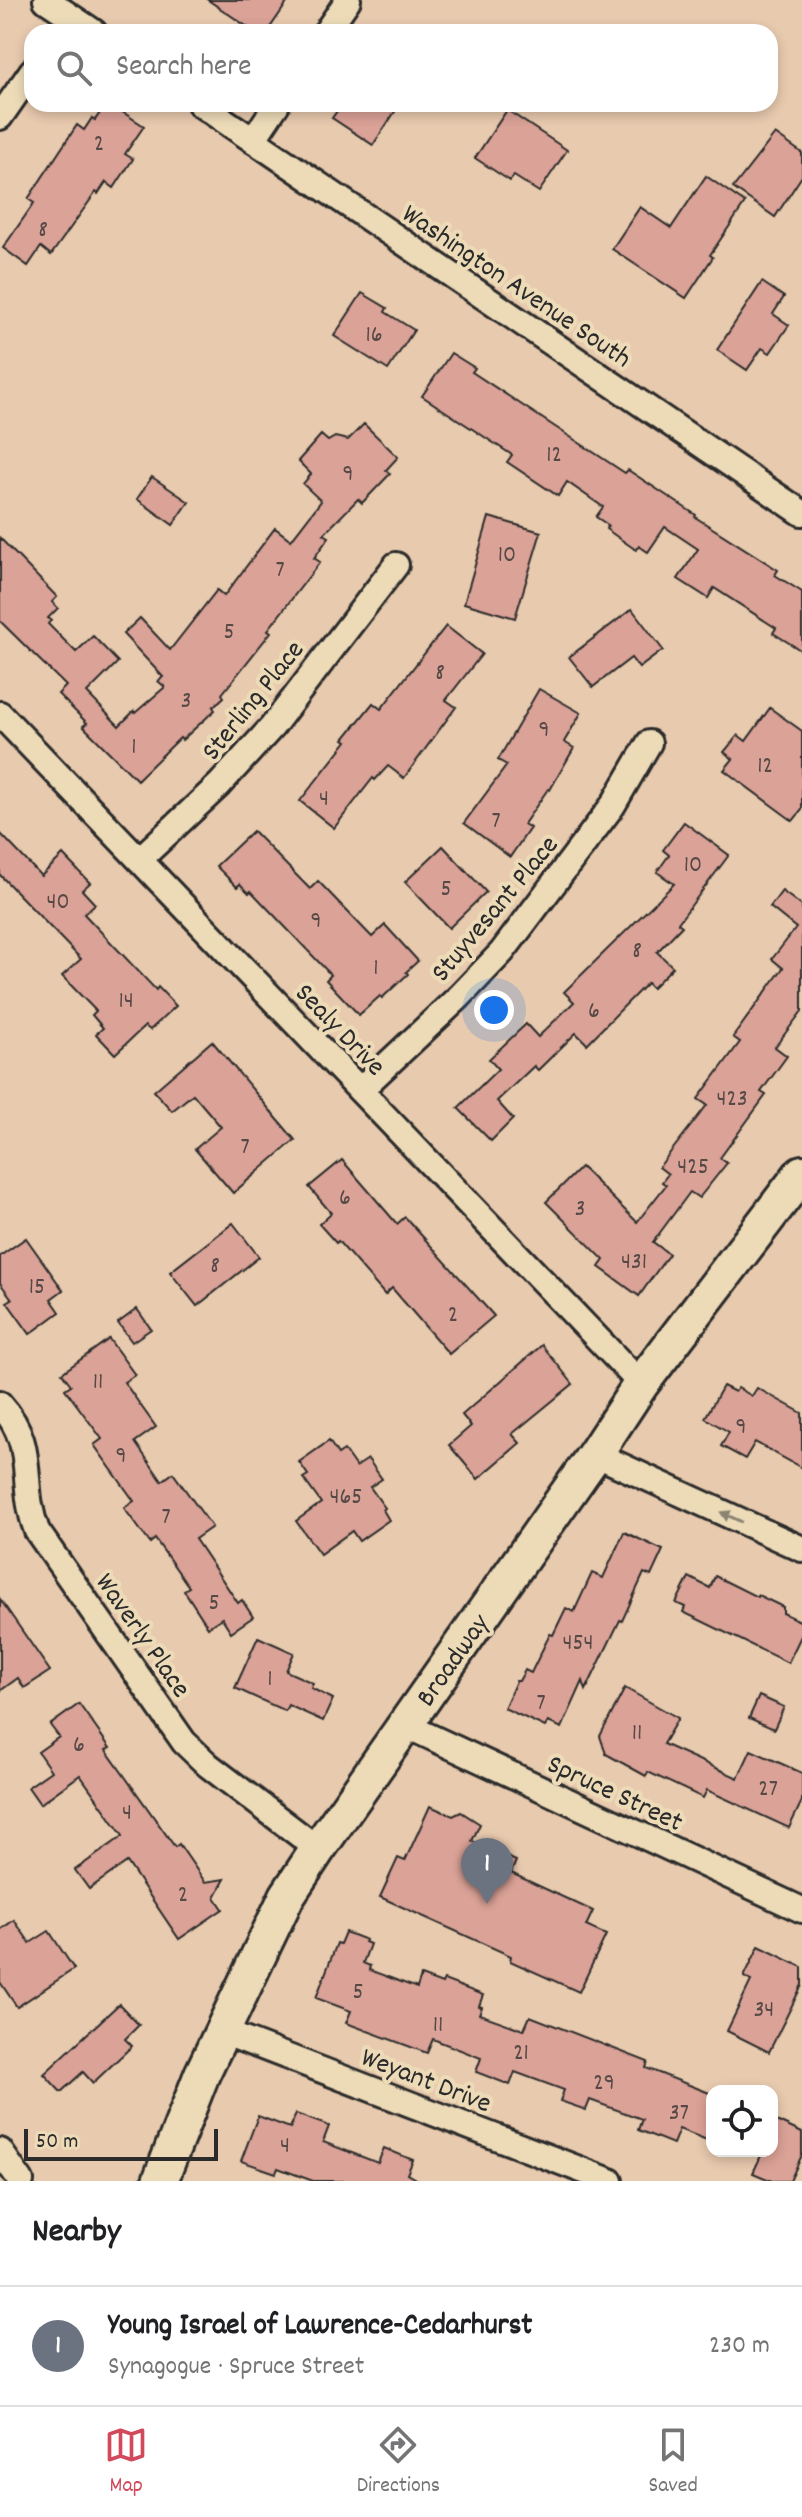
<!DOCTYPE html>
<meta charset="utf-8">
<style>
:root{--surface:#fff;--page:#f6f6f6;--text:#202124;--muted:#757577;--line:#e0e0e0;--accent:#d1495b}
body{margin:0;font-family:Dekko,sans-serif;background:var(--page);color:var(--text)}
.controls{position:absolute;right:24px;bottom:24px;display:grid;overflow:hidden;border-radius:16px;box-shadow:0 4px 12px #0003}
.controls button{width:72px;height:72px;display:grid;place-items:center;padding:0;border:0;border-bottom:2px solid var(--line);background:var(--surface);color:var(--text);font:40px sans-serif}
.scale{position:absolute;left:24px;bottom:20px;width:194px;box-sizing:border-box;padding-left:8px;border:4px solid #2b2b2b;border-top:0;font-size:22px;line-height:28px;white-space:nowrap;color:#2b2b2b;-webkit-text-stroke:6px #eddbb8;paint-order:stroke}
.you{position:absolute;left:494px;top:1010px;width:28px;height:28px;margin:-20px;border:6px solid #fff;border-radius:50%;background:#1a73e8;box-shadow:0 0 0 12px #1a73e833}
.badge{display:grid;place-items:center;width:52px;height:52px;border-radius:50%;background:var(--accent);color:#fff;font-size:26px;font-weight:700}
.pin{position:absolute;translate:-50% -66px;filter:drop-shadow(0 2px 4px #0008)}
.pin::after{content:'';position:absolute;top:42px;width:28px;height:24px;background:inherit;clip-path:polygon(0 0,100% 0,50% 100%)}
.list{margin:0;padding:0;list-style:none}
h2{display:flex;justify-content:space-between;align-items:center;height:104px;margin:0;padding:0 32px;font-size:34px}
h2 small{font-size:26px;font-weight:400;color:var(--muted)}
.list li{display:grid;grid-template-columns:52px 1fr auto;gap:24px;align-items:center;box-sizing:border-box;height:120px;padding:0 32px;border-top:2px solid var(--line)}
.list b{display:block;font-size:30px;white-space:nowrap}
.list p{margin:0;font-size:26px;white-space:nowrap;color:var(--muted)}
.list em{font-size:26px;font-style:normal;color:var(--muted)}
.icon{flex:none;width:44px;height:44px;fill:none;stroke:currentColor;stroke-width:2;stroke-linecap:round;stroke-linejoin:round}
.map{position:relative;flex:none;width:802px;height:2181px;overflow:hidden}
.search{position:absolute;background:var(--surface);box-shadow:0 4px 12px #0003;left:24px;right:24px;top:24px;height:88px;display:flex;align-items:center;gap:20px;box-sizing:border-box;padding:0 28px;border-radius:24px;color:var(--muted);font-size:30px}
.sheet{height:224px;background:var(--surface)}
nav{display:flex;justify-content:space-around;align-items:center;box-sizing:border-box;height:112px;border-top:2px solid var(--line);background:var(--surface);font-size:22px;color:var(--muted)}
nav a{display:grid;justify-items:center;gap:4px}
nav .on{color:var(--accent)}
.map>svg:first-child{display:block}
</style>
<div class="map">
<svg width="802" height="2181" viewBox="0 0 802 2181">
<rect width="100%" height="100%" fill="#e8caae"/>
<filter id="ink" filterUnits="userSpaceOnUse"><feTurbulence type="fractalNoise" baseFrequency=".0125" numOctaves="2"/><feDisplacementMap in="SourceGraphic" scale="16" xChannelSelector="R" yChannelSelector="G"/><feConvolveMatrix kernelMatrix="1 2 1 2 8 2 1 2 1" color-interpolation-filters="sRGB"/></filter>
<g filter="url(#ink)">
<g fill="#dba297" stroke="#2b2b2b" stroke-width="2">
<path d="M208 0H289L267 32H255Z"/>
<path d="M106 104H110L144 126 125 154 133 159 114 188 106 182 98 194 96 192 51 255 41 247 28 266 3 248 34 203 28 199 77 125 84 130 92 118 95 120Z"/>
<path d="M342 104H400L373 145 332 118Z"/>
<path d="M507 110 567 150 539 192 514 176 510 181 475 158Z"/>
<path d="M775 134 802 153V176L775 217 733 188Z"/>
<path d="M706 176 745 203 710 255 713 257 686 298 612 249 640 207 671 228Z"/>
<path d="M762 282 784 297 773 314 789 325 770 353 762 348 747 370 717 350Z"/>
<path d="M362 293 387 308 385 312 414 330 388 370 334 336Z"/>
<path d="M451 353 475 368 472 372 625 473 628 470 696 515 695 517 778 570 775 575 802 592V651L773 633 776 628 714 588 708 598 678 579 698 549 665 527 648 552 639 546 636 550 606 529 608 525 596 517 603 507 567 482 558 496 507 462 512 455 422 396Z"/>
<path d="M364 424 398 457 386 470 390 474 362 503 358 499 324 534 329 537 314 558 320 562 268 630 271 632 222 694 224 697 213 707 215 710 182 740 180 738 137 780 83 726 87 723 58 694 66 686 0 621V538L57 597 52 602 58 608 48 618 51 620 48 624 76 652 93 636 118 662 87 693 119 726 134 711 135 713 165 687 158 681 163 677 123 634 140 618 170 650 217 590 224 596 275 528 291 540 321 501 303 484 311 474 298 461 321 435 328 441 335 437 348 440Z"/>
<path d="M152 477 189 502 173 525 137 499Z"/>
<path d="M489 517 541 532 515 618 464 603Z"/>
<path d="M632 609 663 650 639 668 631 658 593 687 569 657Z"/>
<path d="M446 626 482 654 446 700 456 707 404 778 388 766 375 780 373 778 334 828 300 801 347 741 344 739 373 703 381 709Z"/>
<path d="M539 689 581 713 564 742 574 748 550 790 548 789 524 824 530 828 510 857 464 823 507 765 498 760Z"/>
<path d="M770 708 802 731V810L793 821 724 770 733 759 724 752 738 735 746 741Z"/>
<path d="M684 822 729 855 678 923 682 926 657 952 673 967 652 988 647 983 587 1044 576 1033 538 1070 534 1066 497 1101 513 1119 491 1141 458 1108 498 1069 489 1059 526 1024 538 1037 574 1002 564 992 674 884 657 872 669 855 663 850Z"/>
<path d="M253 831 310 889 318 881 372 937 385 925 418 961 406 972 408 974 382 998 380 996 359 1015 326 980 331 975 251 891 249 893 240 884 237 887 216 866Z"/>
<path d="M0 833 41 876 63 855 90 883 82 890 95 904 84 914 156 990 158 987 176 1006 150 1030 145 1026 115 1054 96 1034 103 1028 92 1015 96 1011 62 976 81 959 0 875Z"/>
<path d="M443 846 486 892 449 928 405 882Z"/>
<path d="M782 891 802 906V1011L775 1047 787 1056 761 1092 766 1095 720 1158 727 1163 699 1198 690 1192 653 1242 669 1254 639 1296 599 1267 604 1260 546 1202 581 1167 637 1222 666 1185 662 1182 668 1174 659 1167 707 1105 698 1099 740 1042 733 1037 783 968 772 959 796 928 770 907Z"/>
<path d="M212 1041 295 1140 233 1193 195 1149 221 1127 193 1094 172 1111 154 1091Z"/>
<path d="M342 1160 397 1224 405 1217 494 1316 449 1354 392 1288 385 1295 338 1241 336 1243 319 1224 331 1213 309 1187Z"/>
<path d="M233 1223 259 1257 197 1306 170 1272Z"/>
<path d="M26 1238 63 1290 51 1299 60 1312 30 1334 7 1302 12 1299 0 1283V1256Z"/>
<path d="M137 1309 151 1329 132 1342 118 1323Z"/>
<path d="M109 1339 135 1375 124 1382 156 1427 135 1442 162 1481 173 1473 212 1527 195 1539 238 1603 242 1600 253 1617 231 1632 222 1618 208 1627 184 1590 189 1587 155 1539 150 1543 124 1508 134 1501 94 1445 102 1439 65 1389 71 1385 62 1373Z"/>
<path d="M542 1345 573 1384 512 1434 520 1443 478 1479 449 1445 471 1426 462 1415Z"/>
<path d="M723 1386 735 1392 738 1388 752 1396 757 1388 802 1413V1468L755 1442 745 1459 721 1446 729 1432 705 1418Z"/>
<path d="M329 1441 338 1454 344 1450 356 1467 368 1459 382 1479 370 1487 385 1508 383 1510 389 1520 359 1541 352 1531 320 1554 296 1521 321 1503 303 1478 308 1475 299 1462Z"/>
<path d="M624 1532 663 1550 651 1576 644 1573 622 1621 620 1620 586 1690 583 1681 562 1728 548 1722 545 1727 504 1708 516 1681H519L525 1670 531 1673 550 1634 553 1635 566 1608 574 1612 592 1573 603 1578Z"/>
<path d="M715 1576 757 1597 758 1595 783 1607V1613L802 1622V1634L788 1663 683 1612 685 1607 676 1603 689 1577 710 1588Z"/>
<path d="M0 1599 50 1671 24 1688 18 1678 0 1691Z"/>
<path d="M258 1637 294 1653 286 1671 313 1683 311 1688 333 1699 323 1721 288 1705 285 1711 235 1688Z"/>
<path d="M625 1688 678 1718 663 1744 738 1778 751 1750 802 1773V1801L789 1828 707 1790 703 1798 648 1772 646 1776 606 1754 600 1736Z"/>
<path d="M759 1696 784 1707 774 1729 749 1718Z"/>
<path d="M79 1704 110 1748 106 1750 175 1847 179 1844 205 1882 225 1879 215 1897 223 1909 179 1939 127 1862 89 1889 75 1870 123 1836 80 1775 40 1804 28 1787 51 1771 38 1752 59 1737 50 1725Z"/>
<path d="M430 1806 453 1816 461 1812 480 1824 472 1841 516 1861 511 1873 593 1911 586 1926 606 1935 579 1992 510 1961 511 1956 380 1897 398 1858 405 1861Z"/>
<path d="M14 1920 30 1943 49 1931 74 1969 17 2007 0 1982V1930Z"/>
<path d="M345 1932 366 1940 365 1942 370 1944 363 1963 370 1966 369 1970 417 1988 421 1976 442 1984 444 1980 483 1995 479 2006 482 2007 479 2014 524 2030 530 2016 648 2062 646 2068 712 2094V2142L679 2129 673 2144 638 2130 642 2119 590 2100 586 2110 560 2101 564 2090 515 2072 510 2085 476 2072 481 2058 433 2039 427 2053 346 2023 351 2011 316 1998 337 1943 340 1944Z"/>
<path d="M759 1946 802 1967V1985L769 2052 727 2031 751 1981 744 1977Z"/>
<path d="M119 2004 139 2025 125 2039 132 2046 93 2083 83 2072 61 2092 44 2074Z"/>
<path d="M296 2114 329 2126 323 2142 378 2163 384 2148 413 2160 407 2174 419 2181H313L278 2168 276 2173 241 2161 258 2116 290 2128Z"/>
<path d="M772 2119 802 2133V2155L790 2181H772L753 2173 763 2151H772Z"/>
</g>
<g fill="none" stroke-linecap="round" stroke-linejoin="round">
<g stroke="#2b2b2b" stroke-width="30">
<g id="minor">
<path d="M46 0 94 32"/>
<path d="M326 32 348 0"/>
<path d="M200 104 802 513"/>
<path d="M0 117 32 71"/>
<path d="M253 140 277 104"/>
<path d="M0 714 641 1384"/>
<path d="M140 859 219 785 272 727 396 565"/>
<path d="M360 1090 459 997 502 952 613 805 649 743"/>
<path d="M0 1404C39 1447 18 1482 37 1531L184 1742 208 1765 318 1849"/>
<path d="M595 1454 802 1549"/>
<path d="M405 1725 802 1910"/>
<path d="M223 2032 610 2181"/>
<path d="M0 2151 21 2181"/>
</g>
</g>
<g stroke="#2b2b2b" stroke-width="40">
<path id="secondary" d="M160 2181 202 2074 287 1896 318 1849 595 1454 641 1384 802 1173"/>
</g>
<use href="#minor" stroke="#eddbb8" stroke-width="24"/>
<use href="#secondary" stroke="#eddbb8" stroke-width="34"/>
</g>
<defs><path id="oneway-solid" d="M-6-.8H1V-3.2L6.5 0L1 3.2V.8H-6Z" transform="scale(2)"/></defs>
<use fill="#8c8372" href="#oneway-solid" transform="translate(731 1517) rotate(-155)"/>
</g>
<g text-anchor="middle" stroke-width="8" stroke-linejoin="round" paint-order="stroke">
<g font-size="24" fill="#574946">
<text x="99" y="150">2</text>
<text x="43" y="236">8</text>
<text x="374" y="341">16</text>
<text x="554" y="461">12</text>
<text x="348" y="480">9</text>
<text x="507" y="561">10</text>
<text x="280" y="576">7</text>
<text x="229" y="638">5</text>
<text x="440" y="679">8</text>
<text x="186" y="707">3</text>
<text x="544" y="736">9</text>
<text x="134" y="753">1</text>
<text x="765" y="772">12</text>
<text x="324" y="805">4</text>
<text x="496" y="827">7</text>
<text x="693" y="871">10</text>
<text x="446" y="895">5</text>
<text x="58" y="908">40</text>
<text x="316" y="927">9</text>
<text x="637" y="957">8</text>
<text x="376" y="974">1</text>
<text x="126" y="1007">14</text>
<text x="594" y="1017">6</text>
<text x="732" y="1105">423</text>
<text x="245" y="1153">7</text>
<text x="693" y="1173">425</text>
<text x="345" y="1204">6</text>
<text x="580" y="1215">3</text>
<text x="634" y="1268">431</text>
<text x="215" y="1272">8</text>
<text x="37" y="1293">15</text>
<text x="453" y="1321">2</text>
<text x="98" y="1388">11</text>
<text x="741" y="1433">9</text>
<text x="121" y="1462">9</text>
<text x="346" y="1503">465</text>
<text x="166" y="1523">7</text>
<text x="214" y="1609">5</text>
<text x="578" y="1649">454</text>
<text x="270" y="1685">1</text>
<text x="541" y="1709">7</text>
<text x="637" y="1739">11</text>
<text x="79" y="1751">6</text>
<text x="768" y="1795">27</text>
<text x="127" y="1819">4</text>
<text x="183" y="1901">2</text>
<text x="358" y="1998">5</text>
<text x="764" y="2016">34</text>
<text x="438" y="2031">11</text>
<text x="521" y="2059">21</text>
<text x="604" y="2089">29</text>
<text x="679" y="2119">37</text>
<text x="285" y="2152">4</text>
</g>
<g font-size="28" fill="#2b2b2b" stroke="#eddbb8">
<text transform="translate(518 284) rotate(34)" y="10">Washington Avenue South</text>
<text transform="translate(251 699) rotate(-51)" y="10">Sterling Place</text>
<text transform="translate(493 907) rotate(-50)" y="10">Stuyvesant Place</text>
<text transform="translate(342 1028) rotate(46)" y="10">Sealy Drive</text>
<text transform="translate(145 1634) rotate(55)" y="10">Waverly Place</text>
<text transform="translate(451 1659) rotate(-55)" y="10">Broadway</text>
<text transform="translate(616 1791) rotate(25)" y="10">Spruce Street</text>
<text transform="translate(427 2078) rotate(21)" y="10">Weyant Drive</text>
</g>
</g>
</svg>
<div class="controls">
<button><svg class="icon" aria-label="locate" viewBox="0 0 24 24"><circle cx="12" cy="12" r="6"/><path d="M12 2v4M12 18v4M2 12h4M18 12h4"/></svg></button>
</div>
<div class="scale">50 m</div>
<div class="you"></div>
<div class="pin badge" style="left:487px;top:1904px;background:#6b7280">1</div>
<div class="search"><svg class="icon" aria-label="search" viewBox="0 0 24 24"><circle cx="10" cy="10" r="6"/><path d="M15 15l6 6"/></svg>Search here</div>
</div>
<section class="sheet">
<h2>Nearby<small></small></h2>
<ul class="list">
<li><span class="badge" style="background:#6b7280">1</span><div><b>Young Israel of Lawrence-Cedarhurst</b><p>Synagogue · Spruce Street</p></div><em>230 m</em></li>
</ul>
</section>
<nav>
<a class="on"><svg class="icon" aria-label="map" viewBox="0 0 24 24"><path d="M3 6l6-2 6 2 6-2v14l-6 2-6-2-6 2zM9 4v14M15 6v14"/></svg>Map</a>
<a><svg class="icon" aria-label="directions" viewBox="0 0 24 24"><path d="M12 3l9 9-9 9-9-9zM9 14v-3h6M13 9l2 2-2 2"/></svg>Directions</a>
<a><svg class="icon" aria-label="saved" viewBox="0 0 24 24"><path d="M7 4h10v16l-5-4-5 4z"/></svg>Saved</a>
</nav>
